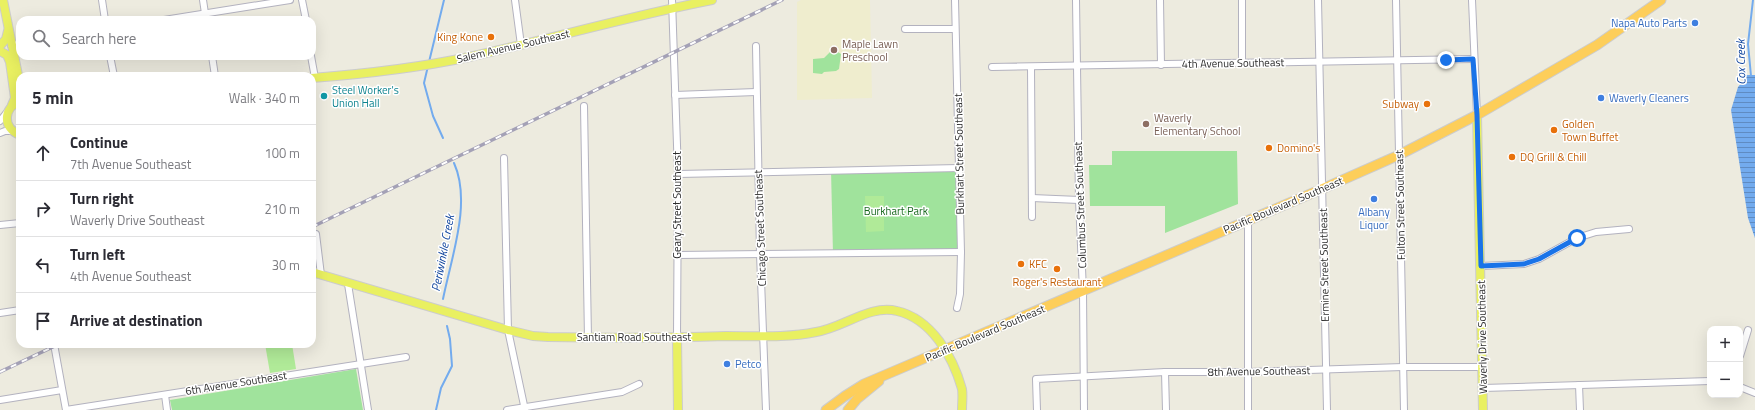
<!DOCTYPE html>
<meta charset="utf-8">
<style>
:root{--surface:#fff;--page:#f2f2f3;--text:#2b2b33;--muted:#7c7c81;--line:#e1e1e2}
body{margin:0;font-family:"Titillium Web",sans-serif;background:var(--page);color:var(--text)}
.controls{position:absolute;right:12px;bottom:12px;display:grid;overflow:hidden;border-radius:8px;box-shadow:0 4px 16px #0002}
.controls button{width:36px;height:36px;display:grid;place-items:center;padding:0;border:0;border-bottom:1px solid var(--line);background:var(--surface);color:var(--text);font:20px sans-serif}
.stop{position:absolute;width:12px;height:12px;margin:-9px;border:3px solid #1a73e8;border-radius:50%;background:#fff}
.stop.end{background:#1a73e8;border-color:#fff;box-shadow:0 1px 4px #0008}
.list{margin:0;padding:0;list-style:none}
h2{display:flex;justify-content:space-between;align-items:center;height:52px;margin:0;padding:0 16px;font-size:17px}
h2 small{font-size:13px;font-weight:400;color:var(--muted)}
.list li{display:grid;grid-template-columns:26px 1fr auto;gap:12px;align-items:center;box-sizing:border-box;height:56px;padding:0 16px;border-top:1px solid var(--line)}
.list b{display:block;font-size:15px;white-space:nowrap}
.list p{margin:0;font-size:13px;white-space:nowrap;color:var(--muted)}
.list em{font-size:13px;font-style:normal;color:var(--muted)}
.icon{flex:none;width:22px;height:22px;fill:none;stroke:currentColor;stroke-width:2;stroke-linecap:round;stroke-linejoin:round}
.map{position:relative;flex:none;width:1755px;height:410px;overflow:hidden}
.search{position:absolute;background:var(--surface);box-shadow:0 4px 16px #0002;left:16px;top:16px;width:300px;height:44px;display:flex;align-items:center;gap:10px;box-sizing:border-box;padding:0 14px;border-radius:12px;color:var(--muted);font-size:15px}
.panel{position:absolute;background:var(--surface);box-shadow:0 4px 16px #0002;left:16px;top:72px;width:300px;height:276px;border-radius:12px}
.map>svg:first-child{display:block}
</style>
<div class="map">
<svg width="1755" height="410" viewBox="0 0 1755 410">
<defs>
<pattern id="water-rules" width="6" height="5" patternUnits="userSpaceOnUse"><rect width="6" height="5" fill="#73abee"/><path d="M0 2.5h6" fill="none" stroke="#5f8bc1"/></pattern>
</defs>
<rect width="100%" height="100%" fill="#edebdf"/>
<path fill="#efedce" d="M801 0H870L872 98 797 100V2Z"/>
<g fill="#a0e39c">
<path d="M831 51H836L841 54 839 69 836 71 824 72 822 74 813 73V59L824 58Z"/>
<path d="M1112 151H1237L1238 204 1165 233V206H1090L1089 165H1112Z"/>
<path d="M959 168 961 252 833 254 831 170Z"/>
<path d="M356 369 363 410H172L170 400Z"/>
</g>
<g fill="#b0ea98">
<path d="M865 196H884V231L866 232Z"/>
<path d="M265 344H292L296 369 270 373Z"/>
</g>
<path fill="url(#water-rules)" d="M1744 75H1755V238L1748 218 1731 110 1738 87 1743 81Z"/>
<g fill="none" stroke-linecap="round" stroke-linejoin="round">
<g stroke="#73abee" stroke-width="2">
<path d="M429 62 444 0"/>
<path d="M428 66 424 83 433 116 443 138"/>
<path d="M1751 76 1748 44 1753 0"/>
<path d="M443 299C451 258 472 203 454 163"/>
<path d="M436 410 441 388 452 366 450 339 447 326"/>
</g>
<g stroke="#b3b2bf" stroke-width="8">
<g id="minor">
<path d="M102 0 105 20"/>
<path d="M203 0 206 20"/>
<path d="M302 0 306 20"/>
<path d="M515 0 521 45"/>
<path d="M672 0 678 174 677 337"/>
<path d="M955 0 961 252 960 294 957 308"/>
<path d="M1076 0 1079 200 1083 291 1084 410"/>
<path d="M1160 0 1161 65"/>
<path d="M1242 0V63"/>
<path d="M1318 0 1327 410"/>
<path d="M1396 0 1404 410"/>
<path d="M1472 0 1477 115"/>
<path d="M164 20 290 0"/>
<path d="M905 29H955"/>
<path d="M11 45 20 44"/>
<path d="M756 46 760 254 766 410"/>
<path d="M110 56 114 76"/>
<path d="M212 56 215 76"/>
<path d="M311 56 315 78"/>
<path d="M992 67 1473 59"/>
<path d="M1031 67 1032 217"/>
<path d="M675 95 756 92"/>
<path d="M584 106 588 338"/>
<path d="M0 121 8 111"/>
<path d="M0 133 5 131H13"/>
<path d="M504 158 508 330 525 410"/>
<path d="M678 174 959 168"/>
<path d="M1032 198 1079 200"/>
<path d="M1248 220V410"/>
<path d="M0 225 20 223"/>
<path d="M316 234 321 275"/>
<path d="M677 255 961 252"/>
<path d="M1481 266 1524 264 1539 259 1577 238 1596 232 1629 229"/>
<path d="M348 284 368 410"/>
<path d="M0 313 20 310"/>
<path d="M54 344 66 410"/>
<path d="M1740 356 1748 330"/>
<path d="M1165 372 1166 410"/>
<path d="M1579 385 1580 410"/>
<path d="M1740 387 1755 393"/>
<path d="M1483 388 1710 381"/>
<path d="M165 395 167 410"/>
<path d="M0 400 62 390"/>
<path d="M66 410 406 357"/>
<path d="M507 410 622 392 639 384"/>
<path d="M1037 410 1036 379 1165 372H1247L1403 367H1482"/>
</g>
</g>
<g stroke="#ccc" stroke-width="10">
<g id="major">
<path d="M3 0 20 85"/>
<path d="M0 46 6 39 8 31"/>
<path d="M0 51 7 55 10 62 15 98 12 105"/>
<path d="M312 78C364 74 417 68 469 57 550 39 630 16 712 0"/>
<path d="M20 101C3 108 2 128 20 135"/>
<path d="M1477 115 1483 410"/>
<path d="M312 272 508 330 533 336 548 337C607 338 667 338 726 336 756 336 787 338 816 332 843 328 870 304 897 311 932 319 953 357 962 389 963 395 962 403 962 410"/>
<path d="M677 337 678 410"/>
</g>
</g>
<g stroke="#ccc" stroke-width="11">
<g id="highway">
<path d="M826 410 845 396 864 384 1322 189 1399 155 1477 115 1597 45 1661 0"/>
<path d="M848 410 857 399 879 381"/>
</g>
</g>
<use href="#minor" stroke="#fff" stroke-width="6"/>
<use href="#major" stroke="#e9f061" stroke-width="8"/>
<use href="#highway" stroke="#fdce5a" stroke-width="9"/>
<g stroke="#a4a1b6" stroke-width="3.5">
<g id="rail">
<path d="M312 227 782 0"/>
<path d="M0 372 59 344"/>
</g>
</g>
<use href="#rail" stroke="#fff" stroke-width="2" stroke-dasharray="6" stroke-linecap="butt"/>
</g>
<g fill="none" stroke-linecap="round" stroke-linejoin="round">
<path stroke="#1a73e8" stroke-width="5" d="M1446 60 1473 59 1477 115 1481 266 1524 264 1539 259 1577 238"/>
</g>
<g fill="#3f7fe0" stroke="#fff" stroke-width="1.5">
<circle cx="1695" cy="23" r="4"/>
<circle cx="1601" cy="98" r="4"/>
<circle cx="1374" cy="199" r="4"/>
<circle cx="727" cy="364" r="4"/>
</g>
<g fill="#e8710a" stroke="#fff" stroke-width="1.5">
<circle cx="491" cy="37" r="4"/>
<circle cx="1427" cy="104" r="4"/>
<circle cx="1554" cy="130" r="4"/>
<circle cx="1269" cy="148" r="4"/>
<circle cx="1512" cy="157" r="4"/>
<circle cx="1021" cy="264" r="4"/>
<circle cx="1057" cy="269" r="4"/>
</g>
<g fill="#8d6e63" stroke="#fff" stroke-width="1.5">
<circle cx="834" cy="50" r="4"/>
<circle cx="1146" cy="124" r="4"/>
</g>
<circle fill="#0f9aa8" stroke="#fff" stroke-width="1.5" cx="324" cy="96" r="4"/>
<g text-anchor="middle" stroke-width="3" stroke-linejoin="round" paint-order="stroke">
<g font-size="11" fill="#366cbe" stroke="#fff" text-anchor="start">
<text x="1687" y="27" text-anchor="end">Napa Auto Parts</text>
<text x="1609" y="102">Waverly Cleaners</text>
<text x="1374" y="216" text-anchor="middle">Albany<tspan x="1374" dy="13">Liquor</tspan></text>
<text x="735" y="368">Petco</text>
</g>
<g font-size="11" fill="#c56008" stroke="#fff" text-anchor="start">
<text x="483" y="41" text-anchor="end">King Kone</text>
<text x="1419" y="108" text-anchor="end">Subway</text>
<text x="1562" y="128">Golden<tspan x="1562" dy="13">Town Buffet</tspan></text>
<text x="1277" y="152">Domino's</text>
<text x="1520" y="161">DQ Grill &amp; Chill</text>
<text x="1029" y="268">KFC</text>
<text x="1057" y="286" text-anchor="middle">Roger's Restaurant</text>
</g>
<g font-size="11" fill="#785e54" stroke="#fff" text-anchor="start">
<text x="842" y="48">Maple Lawn<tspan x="842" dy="13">Preschool</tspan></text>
<text x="1154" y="122">Waverly<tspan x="1154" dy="13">Elementary School</tspan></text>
</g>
<g font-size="11" fill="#2c2c2c" stroke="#fff">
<text transform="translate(513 46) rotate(-13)" y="4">Salem Avenue Southeast</text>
<text transform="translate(1233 63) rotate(-1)" y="4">4th Avenue Southeast</text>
<text transform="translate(959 154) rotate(-91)" y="4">Burkhart Street Southeast</text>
<text transform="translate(677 205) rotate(-90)" y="4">Geary Street Southeast</text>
<text transform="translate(1080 205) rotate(-92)" y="4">Columbus Street Southeast</text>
<text transform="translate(1283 205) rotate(-23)" y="4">Pacific Boulevard Southeast</text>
<text transform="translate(1400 205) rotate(-91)" y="4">Fulton Street Southeast</text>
<text transform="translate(760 228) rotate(-92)" y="4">Chicago Street Southeast</text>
<text transform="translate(1324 265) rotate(-91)" y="4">Ermine Street Southeast</text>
<text transform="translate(985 333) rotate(-23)" y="4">Pacific Boulevard Southeast</text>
<text x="634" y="341">Santiam Road Southeast</text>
<text transform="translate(1482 337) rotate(-91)" y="4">Waverly Drive Southeast</text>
<text transform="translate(1259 371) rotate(-1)" y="4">8th Avenue Southeast</text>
<text transform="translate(236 383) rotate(-9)" y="4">6th Avenue Southeast</text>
</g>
<g font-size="11" fill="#0d838f" stroke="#fff" text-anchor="start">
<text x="332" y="94">Steel Worker's<tspan x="332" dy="13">Union Hall</tspan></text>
</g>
<g font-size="11" fill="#1b6a21" stroke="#fff">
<text x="896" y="215">Burkhart Park</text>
</g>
<g font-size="12" font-style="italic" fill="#0f449d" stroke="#fff">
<text transform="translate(1741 62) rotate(-91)" y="4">Cox Creek</text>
<text transform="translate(443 253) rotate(-79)" y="4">Periwinkle Creek</text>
</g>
</g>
</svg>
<div class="controls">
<button>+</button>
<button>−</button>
</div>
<div class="stop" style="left:1577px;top:238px"></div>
<div class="stop end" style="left:1446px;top:60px"></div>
<div class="search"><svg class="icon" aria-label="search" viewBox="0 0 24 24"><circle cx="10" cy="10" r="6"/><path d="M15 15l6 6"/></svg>Search here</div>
<section class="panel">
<h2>5 min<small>Walk · 340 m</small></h2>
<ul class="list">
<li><svg class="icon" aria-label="ahead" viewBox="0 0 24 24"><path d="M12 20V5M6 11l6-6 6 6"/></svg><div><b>Continue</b><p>7th Avenue Southeast</p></div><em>100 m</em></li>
<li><svg class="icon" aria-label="right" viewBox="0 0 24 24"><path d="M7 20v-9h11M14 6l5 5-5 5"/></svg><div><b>Turn right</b><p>Waverly Drive Southeast</p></div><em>210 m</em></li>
<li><svg class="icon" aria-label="left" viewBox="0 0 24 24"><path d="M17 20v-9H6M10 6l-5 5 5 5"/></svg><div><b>Turn left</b><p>4th Avenue Southeast</p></div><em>30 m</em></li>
<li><svg class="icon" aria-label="arrive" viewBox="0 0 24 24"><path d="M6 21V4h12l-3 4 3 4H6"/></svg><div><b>Arrive at destination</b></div></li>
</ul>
</section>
</div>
